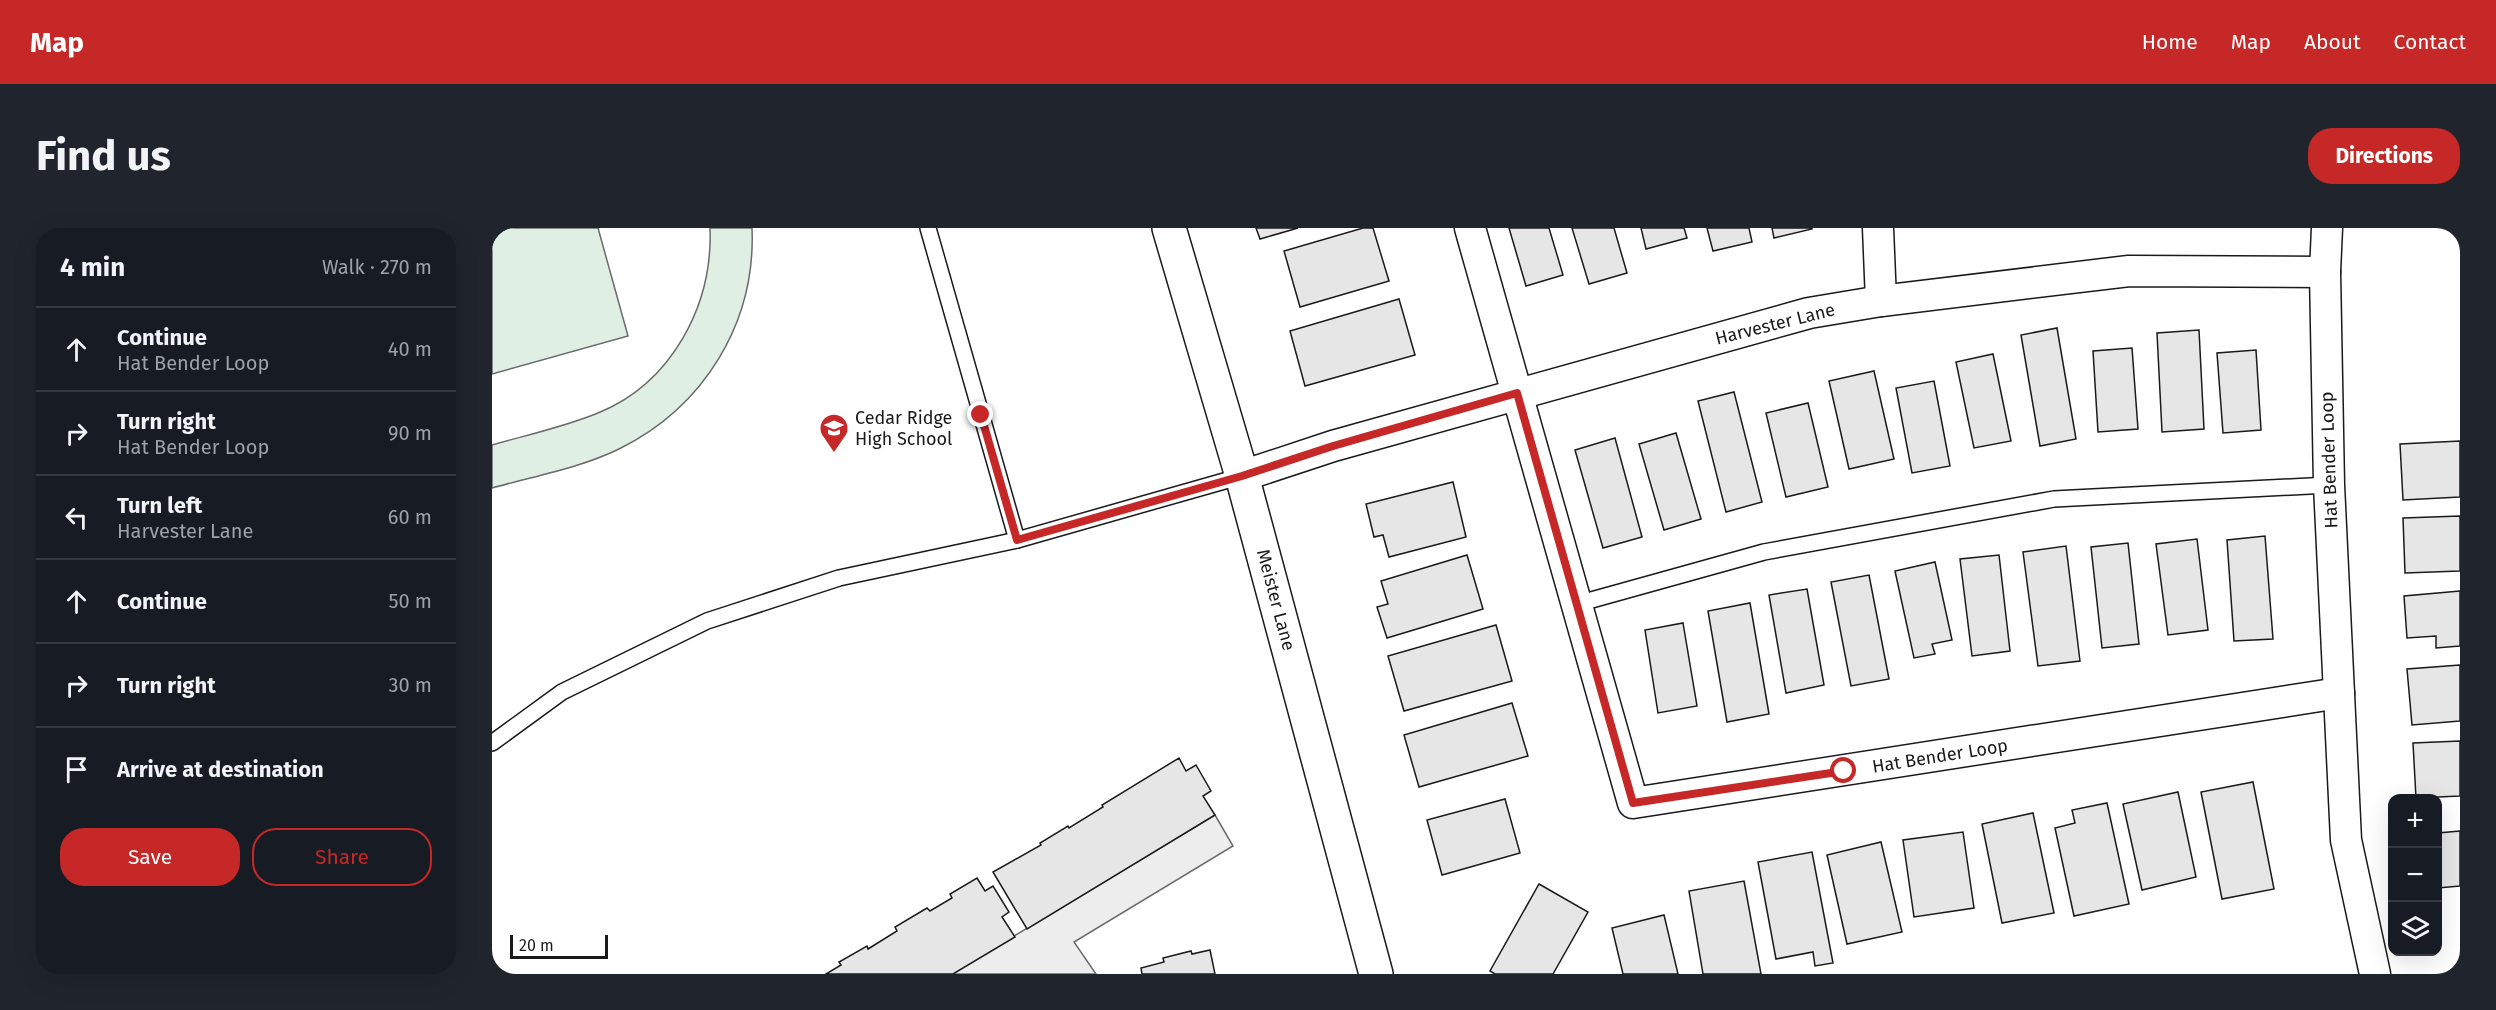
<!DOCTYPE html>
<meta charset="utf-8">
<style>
:root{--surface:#171b24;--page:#20242c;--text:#f1f3f6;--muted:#9ea1a6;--line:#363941;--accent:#c62828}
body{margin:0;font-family:"Fira Sans",sans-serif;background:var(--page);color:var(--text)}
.controls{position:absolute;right:18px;bottom:18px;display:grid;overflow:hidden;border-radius:12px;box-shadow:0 6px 24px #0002}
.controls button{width:54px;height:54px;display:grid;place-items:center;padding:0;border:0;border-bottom:2px solid var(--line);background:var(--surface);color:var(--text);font:30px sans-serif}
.scale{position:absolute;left:18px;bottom:15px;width:98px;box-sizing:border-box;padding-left:6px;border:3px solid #1a1a1a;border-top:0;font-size:16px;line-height:21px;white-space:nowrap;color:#1a1a1a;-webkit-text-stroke:4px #fff;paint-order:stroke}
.stop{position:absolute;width:18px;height:18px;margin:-14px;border:4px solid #c62828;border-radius:50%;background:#fff}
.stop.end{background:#c62828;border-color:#fff;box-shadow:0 2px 6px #0008}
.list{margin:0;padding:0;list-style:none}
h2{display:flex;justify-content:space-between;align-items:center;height:78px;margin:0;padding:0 24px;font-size:26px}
h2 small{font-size:20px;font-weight:400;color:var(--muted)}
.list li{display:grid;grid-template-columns:39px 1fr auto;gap:18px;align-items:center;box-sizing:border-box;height:84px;padding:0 24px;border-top:2px solid var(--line)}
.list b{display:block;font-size:22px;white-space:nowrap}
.list p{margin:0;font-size:20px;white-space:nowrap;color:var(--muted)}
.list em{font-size:20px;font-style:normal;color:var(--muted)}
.actions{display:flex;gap:12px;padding:18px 24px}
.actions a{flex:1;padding:14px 0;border:2px solid var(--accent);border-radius:24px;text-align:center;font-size:21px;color:var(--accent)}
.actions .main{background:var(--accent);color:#fff}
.icon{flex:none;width:33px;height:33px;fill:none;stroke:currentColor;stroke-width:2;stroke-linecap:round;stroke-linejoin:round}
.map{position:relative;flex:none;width:1968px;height:746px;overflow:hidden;border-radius:24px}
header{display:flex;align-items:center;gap:36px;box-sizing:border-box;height:84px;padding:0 30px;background:var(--accent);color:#fff}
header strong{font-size:28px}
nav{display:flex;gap:33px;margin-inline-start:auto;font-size:21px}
.intro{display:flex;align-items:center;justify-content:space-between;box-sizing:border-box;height:144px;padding:0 36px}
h1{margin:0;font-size:42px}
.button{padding:15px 27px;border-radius:24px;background:var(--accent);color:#fff;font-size:21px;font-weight:700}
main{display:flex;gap:36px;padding:0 36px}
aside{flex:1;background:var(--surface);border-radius:24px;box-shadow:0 6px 24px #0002}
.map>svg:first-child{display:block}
</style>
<header>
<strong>Map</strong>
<nav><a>Home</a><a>Map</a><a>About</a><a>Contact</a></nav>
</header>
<div class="intro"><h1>Find us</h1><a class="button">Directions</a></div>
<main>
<aside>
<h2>4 min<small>Walk · 270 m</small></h2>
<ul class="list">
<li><svg class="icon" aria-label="ahead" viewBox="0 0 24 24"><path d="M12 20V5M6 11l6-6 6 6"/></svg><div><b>Continue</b><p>Hat Bender Loop</p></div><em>40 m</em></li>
<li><svg class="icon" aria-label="right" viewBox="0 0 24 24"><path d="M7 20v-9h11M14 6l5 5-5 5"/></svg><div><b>Turn right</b><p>Hat Bender Loop</p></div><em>90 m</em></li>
<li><svg class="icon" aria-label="left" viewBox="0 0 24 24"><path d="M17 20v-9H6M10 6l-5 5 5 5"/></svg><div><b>Turn left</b><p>Harvester Lane</p></div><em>60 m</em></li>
<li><svg class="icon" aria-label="ahead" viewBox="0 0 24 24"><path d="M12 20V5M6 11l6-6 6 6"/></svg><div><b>Continue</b></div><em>50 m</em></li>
<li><svg class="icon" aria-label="right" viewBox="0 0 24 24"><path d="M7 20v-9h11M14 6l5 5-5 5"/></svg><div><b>Turn right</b></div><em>30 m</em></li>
<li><svg class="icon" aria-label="arrive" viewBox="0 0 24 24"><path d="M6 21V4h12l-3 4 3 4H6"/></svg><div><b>Arrive at destination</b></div></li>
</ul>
<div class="actions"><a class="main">Save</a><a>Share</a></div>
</aside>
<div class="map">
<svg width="1968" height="746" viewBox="0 0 1968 746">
<rect width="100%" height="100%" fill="#fff"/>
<g fill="#e0efe3" stroke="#6a6a6a" stroke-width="1.5">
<path d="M0 0H106L136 108 0 146Z"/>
<path d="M218 0H260C264 95 212 179 127 221 88 240 42 248 0 260V217C35 207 72 199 106 185 180 155 221 77 218 0Z"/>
</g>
<path fill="#ededed" stroke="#6a6a6a" stroke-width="1.5" d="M723 587 741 618 582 714 604 746H459Z"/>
<g fill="#e6e6e6" stroke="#1a1a1a" stroke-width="1.5">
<path d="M764 0H806L768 11Z"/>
<path d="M871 0H881L897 53 808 79 792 23Z"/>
<path d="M1017 0H1057L1071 47 1034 58Z"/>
<path d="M1080 0H1122L1135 45 1097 56Z"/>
<path d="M1149 0H1192L1195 10 1154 21Z"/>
<path d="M1215 0H1257L1260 14 1221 23Z"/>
<path d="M1280 0H1320V1L1282 10Z"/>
<path d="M907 71 923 127 813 158 798 103Z"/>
<path d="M1565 100 1584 211 1548 218 1529 107Z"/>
<path d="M1707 102 1712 201 1670 204 1665 105Z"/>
<path d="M1640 120 1646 201 1606 204 1601 123Z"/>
<path d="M1764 122 1769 202 1731 205 1725 125Z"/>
<path d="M1501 126 1519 213 1482 220 1464 134Z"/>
<path d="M1382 143 1402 231 1357 241 1337 153Z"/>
<path d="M1442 153 1458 238 1420 245 1404 160Z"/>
<path d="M1242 164 1270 274 1234 284 1206 173Z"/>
<path d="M1316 175 1336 259 1294 269 1274 185Z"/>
<path d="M1184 205 1209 291 1172 302 1147 216Z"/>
<path d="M1123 210 1150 309 1111 320 1083 222Z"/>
<path d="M1968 213V269L1911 272 1908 216Z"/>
<path d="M961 254 974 309 897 329 891 307 882 309 874 276Z"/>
<path d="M1968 288V343L1913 345 1911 290Z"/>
<path d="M1773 308 1781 411 1742 413 1735 312Z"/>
<path d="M1705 311 1716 402 1676 407 1664 316Z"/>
<path d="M1636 315 1647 416 1610 420 1599 319Z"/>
<path d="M1574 318 1588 433 1546 438 1531 324Z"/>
<path d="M975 327 991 381 895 410 885 379 896 376 889 353Z"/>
<path d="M1507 327 1518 423 1480 428 1468 331Z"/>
<path d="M1443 334 1460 412 1440 416 1443 426 1422 430 1403 343Z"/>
<path d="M1377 347 1397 451 1359 458 1339 354Z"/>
<path d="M1315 361 1332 457 1294 465 1277 367Z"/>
<path d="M1968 363V418L1944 420V408L1915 410 1912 368Z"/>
<path d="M1258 375 1277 486 1235 494 1216 383Z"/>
<path d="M1191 395 1205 478 1166 485 1153 402Z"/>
<path d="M1004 397 1020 453 912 483 896 428Z"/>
<path d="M1968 437V493L1920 497 1915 441Z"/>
<path d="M1020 475 1036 528 927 559 912 507Z"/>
<path d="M1968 513V568L1924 570 1921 515Z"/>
<path d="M687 530 694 543 704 537 719 563 711 568 723 587 535 701 501 644 549 617 548 615 576 598 577 600 611 579 610 577Z"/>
<path d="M1761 554 1782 661 1730 671 1709 564Z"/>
<path d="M1686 564 1704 649 1650 662 1631 576Z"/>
<path d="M1013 571 1028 625 950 647 935 592Z"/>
<path d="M1615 575 1637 676 1582 688 1563 600 1583 595 1580 582Z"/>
<path d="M1541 585 1562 685 1510 695 1490 596Z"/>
<path d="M1968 603V658L1946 660V605Z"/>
<path d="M1471 604 1482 680 1422 689 1411 612Z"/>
<path d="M1389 614 1410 704 1355 716 1335 627Z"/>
<path d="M1320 624 1341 735 1323 738 1321 724 1284 731 1266 634Z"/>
<path d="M485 650 493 663 501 658 517 684 510 689 523 709 461 746H334L349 737 347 734 375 718 376 721 405 703 403 699 435 680 438 683 460 670 458 666Z"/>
<path d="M1252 653 1269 746H1211L1197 663Z"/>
<path d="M1047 656 1096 684 1061 746H1003L998 743Z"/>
<path d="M1172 687 1186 746H1131L1120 700Z"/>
<path d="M718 722 723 746H650L649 740 672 734 671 730 699 723 700 726Z"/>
</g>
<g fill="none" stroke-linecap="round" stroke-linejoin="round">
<g stroke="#1a1a1a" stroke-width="18">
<g id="service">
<path d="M436 0 525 312"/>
<path d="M1085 376 1272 324 1562 271 1837 257"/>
<path d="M0 515 70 464 215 393 347 350 525 312 750 248"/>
</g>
</g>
<g stroke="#1a1a1a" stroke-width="33">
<g id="minor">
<path d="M978 0 1141 575 1847 465"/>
<path d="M1386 0 1389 73"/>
<path d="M1835 0 1833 44 1837 257 1854 612 1883 746"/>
<path d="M750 248 841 218 1317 85 1389 73 1637 43 1833 44"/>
</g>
</g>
<g stroke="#1a1a1a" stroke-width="36">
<path id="tertiary" d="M677 0 750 248 884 746"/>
</g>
<use href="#service" stroke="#fff" stroke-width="15"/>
<use href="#minor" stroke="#fff" stroke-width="30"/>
<use href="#tertiary" stroke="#fff" stroke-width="33"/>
</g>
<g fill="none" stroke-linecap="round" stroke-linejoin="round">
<path stroke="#c62828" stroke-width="8" d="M489 187 525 312 750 248 841 218 1025 165 1141 575 1352 543"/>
</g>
<defs>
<g id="school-pin" transform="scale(1.5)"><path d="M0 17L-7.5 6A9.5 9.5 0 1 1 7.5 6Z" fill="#c62828" stroke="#fff"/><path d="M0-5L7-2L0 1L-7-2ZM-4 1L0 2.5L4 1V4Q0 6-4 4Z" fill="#fff"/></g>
</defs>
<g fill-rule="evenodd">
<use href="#school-pin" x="342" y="200"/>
</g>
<g text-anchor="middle" stroke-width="4.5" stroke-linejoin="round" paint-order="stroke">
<g font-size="18" fill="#1a1a1a" stroke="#fff">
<text transform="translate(1283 96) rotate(-14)" y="6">Harvester Lane</text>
<text transform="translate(1837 232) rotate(-92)" y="6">Hat Bender Loop</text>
<text transform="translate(784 372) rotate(75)" y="6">Meister Lane</text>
<text transform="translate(1448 528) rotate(-9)" y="6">Hat Bender Loop</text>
</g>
<g font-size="18" fill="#1a1a1a" stroke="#fff" text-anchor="start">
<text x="363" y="196">Cedar Ridge<tspan x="363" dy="21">High School</tspan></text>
</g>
</g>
</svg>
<div class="controls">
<button>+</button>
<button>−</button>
<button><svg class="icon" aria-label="layers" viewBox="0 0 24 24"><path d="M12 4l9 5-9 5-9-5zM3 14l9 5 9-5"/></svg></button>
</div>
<div class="scale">20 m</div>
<div class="stop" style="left:1352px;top:543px"></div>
<div class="stop end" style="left:489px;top:187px"></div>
</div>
</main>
